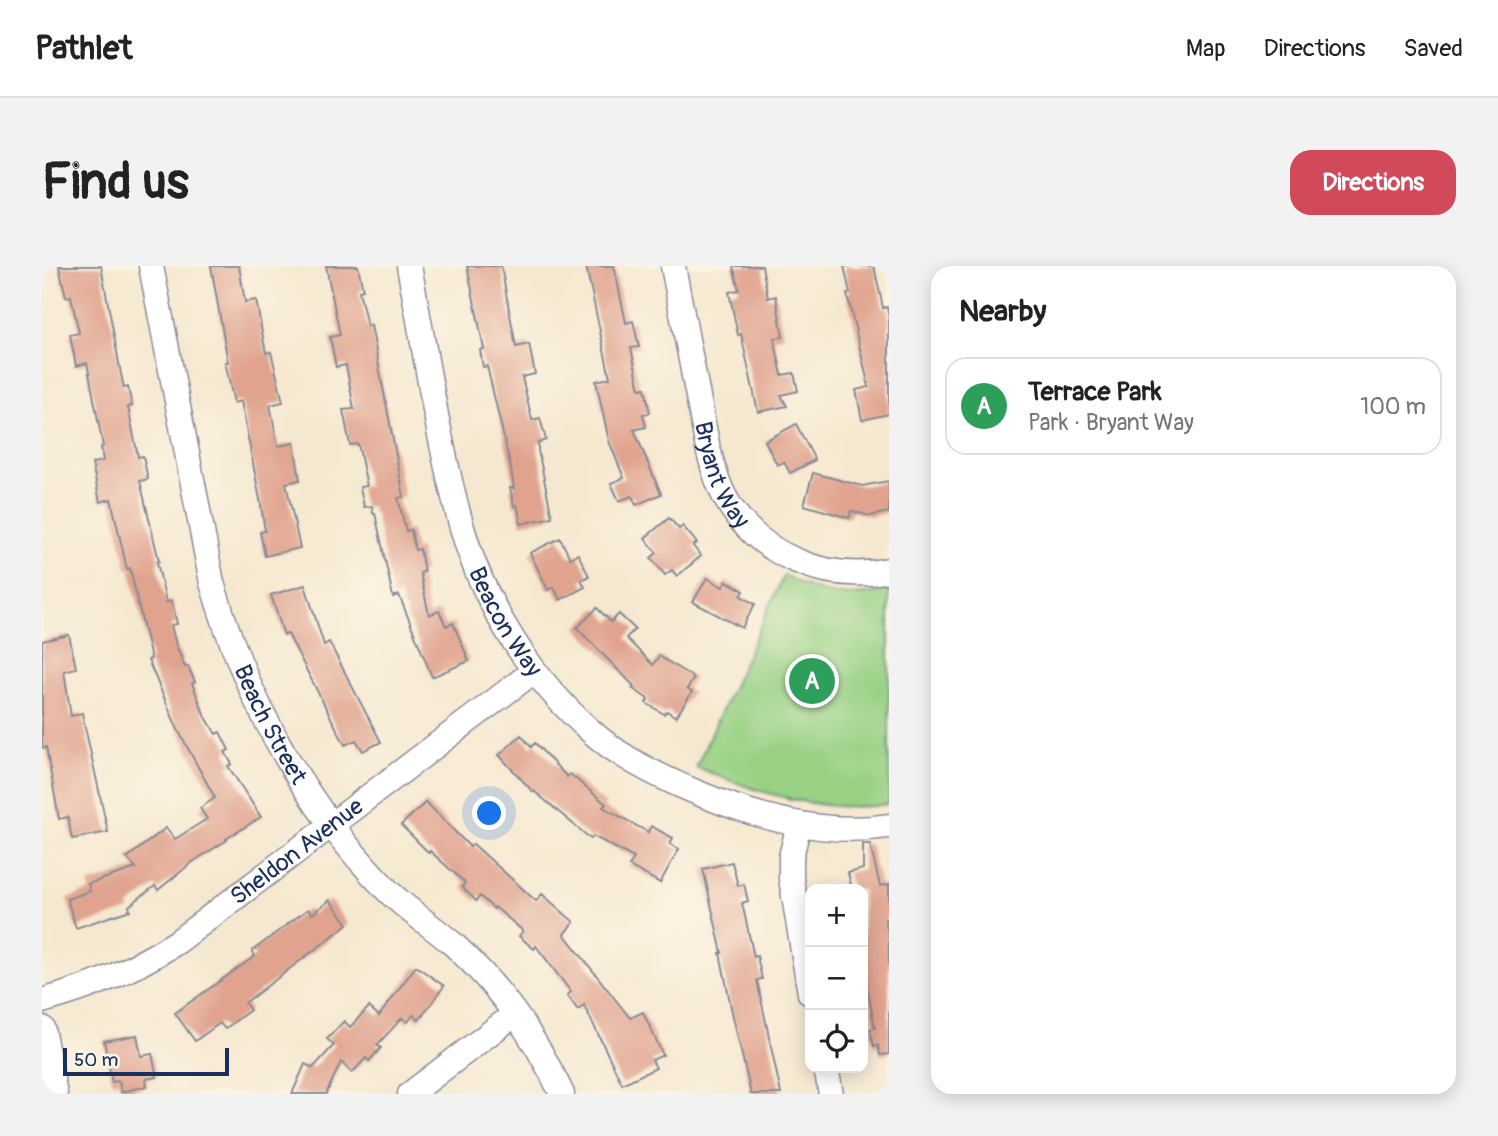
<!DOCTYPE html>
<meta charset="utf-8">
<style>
:root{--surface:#fff;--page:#f2f2f2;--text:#222;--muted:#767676;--line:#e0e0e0;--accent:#d1495b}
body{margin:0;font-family:Pangolin,sans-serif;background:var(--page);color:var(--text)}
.controls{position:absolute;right:21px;bottom:21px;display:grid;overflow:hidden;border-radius:14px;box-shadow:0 4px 18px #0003}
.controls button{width:63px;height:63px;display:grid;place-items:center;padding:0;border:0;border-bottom:2px solid var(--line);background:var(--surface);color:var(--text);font:35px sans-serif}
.scale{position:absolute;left:21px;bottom:18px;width:166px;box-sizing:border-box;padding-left:7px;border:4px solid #1b2f5e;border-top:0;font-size:19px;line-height:24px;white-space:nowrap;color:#1b2f5e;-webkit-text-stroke:5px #fcf5e5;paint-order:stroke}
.you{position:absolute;left:448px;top:548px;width:24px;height:24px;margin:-18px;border:5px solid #fff;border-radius:50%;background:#1a73e8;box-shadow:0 0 0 10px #1a73e833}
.badge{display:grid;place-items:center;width:46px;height:46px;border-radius:50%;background:var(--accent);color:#fff;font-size:23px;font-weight:700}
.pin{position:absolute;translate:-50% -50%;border:4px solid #fff;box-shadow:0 2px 7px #0006}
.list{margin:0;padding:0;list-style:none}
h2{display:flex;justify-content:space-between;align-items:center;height:91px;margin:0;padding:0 28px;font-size:30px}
h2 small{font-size:23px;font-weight:400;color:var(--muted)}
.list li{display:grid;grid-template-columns:46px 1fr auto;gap:21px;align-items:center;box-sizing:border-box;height:98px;margin:0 14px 14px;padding:0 14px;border:2px solid var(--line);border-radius:21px}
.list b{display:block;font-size:26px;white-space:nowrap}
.list p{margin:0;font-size:23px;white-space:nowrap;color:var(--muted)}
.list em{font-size:23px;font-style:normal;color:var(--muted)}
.icon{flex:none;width:38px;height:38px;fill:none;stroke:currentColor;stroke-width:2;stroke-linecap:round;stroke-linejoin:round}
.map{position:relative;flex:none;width:847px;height:828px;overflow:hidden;border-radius:21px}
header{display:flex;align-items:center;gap:42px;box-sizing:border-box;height:98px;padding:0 35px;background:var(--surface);border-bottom:2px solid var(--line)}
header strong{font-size:33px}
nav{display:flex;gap:38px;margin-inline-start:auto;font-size:24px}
.intro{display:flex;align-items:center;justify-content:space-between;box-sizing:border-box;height:168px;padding:0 42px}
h1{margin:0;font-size:49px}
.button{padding:18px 32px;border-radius:21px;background:var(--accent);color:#fff;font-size:24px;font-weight:700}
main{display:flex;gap:42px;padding:0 42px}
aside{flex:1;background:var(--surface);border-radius:21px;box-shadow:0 4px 18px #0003}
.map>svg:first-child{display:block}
</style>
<header>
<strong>Pathlet</strong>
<nav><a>Map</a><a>Directions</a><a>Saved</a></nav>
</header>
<div class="intro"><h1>Find us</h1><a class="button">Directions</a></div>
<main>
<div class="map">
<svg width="847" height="828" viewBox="0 0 847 828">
<rect width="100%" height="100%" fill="#fcf5e5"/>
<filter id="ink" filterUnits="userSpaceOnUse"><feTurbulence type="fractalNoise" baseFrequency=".0143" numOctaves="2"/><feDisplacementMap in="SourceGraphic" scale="14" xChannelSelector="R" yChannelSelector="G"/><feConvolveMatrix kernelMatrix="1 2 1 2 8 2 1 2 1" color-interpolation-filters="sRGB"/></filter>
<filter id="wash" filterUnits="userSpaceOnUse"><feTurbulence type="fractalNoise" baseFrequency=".00686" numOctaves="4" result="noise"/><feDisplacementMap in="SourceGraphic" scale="28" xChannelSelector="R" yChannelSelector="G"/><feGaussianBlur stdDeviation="1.57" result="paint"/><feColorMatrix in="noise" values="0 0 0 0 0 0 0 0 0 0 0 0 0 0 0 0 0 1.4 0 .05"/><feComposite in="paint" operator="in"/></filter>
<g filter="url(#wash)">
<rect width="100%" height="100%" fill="#f6e8d0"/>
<path fill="#98d184" stroke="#5a8071" stroke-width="2" d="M742 309C778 330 806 333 847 324V538C782 549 714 526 654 501Z"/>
<g id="blocks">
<g fill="#e0a38e">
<path d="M17 0H59L79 108 82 122 86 121 90 140 86 141 96 191 101 190 106 213 98 215 117 295 115 296 124 336 130 335 135 358 129 359 134 379 143 401 146 400 153 416 150 417 162 448 174 468 178 466 187 484 183 486 190 498 186 500 219 551 184 573 185 574 152 595 116 624 113 620 87 640 88 644 34 662 25 633 48 625 46 618 94 602 85 592 124 562 133 573 165 553 158 542 173 532 136 464 106 394 109 393 88 302 85 303 69 233 58 236 50 197 61 195 59 181 61 180 45 97 34 100 28 69 37 67 29 30 24 31Z"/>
<path d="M169 0H197L203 36 214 34 224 87 229 86 241 136 228 139 236 180 252 177 258 214 244 217 258 282 223 290 218 266 223 265 219 239 199 135 192 137 183 96H186Z"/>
<path d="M284 0H316L321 24 317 25 325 60 329 59 362 231 356 232 364 265 369 264 373 284 378 283 382 306 378 307 387 349 397 345 404 360 411 357 427 395 390 411 357 329 351 331 333 247H331L330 240 322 241 318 221 325 220 316 178 308 179 301 144 312 143 304 99 294 101 288 71 298 69Z"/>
<path d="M425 0H459L474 81 487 78 493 108 480 111 490 154 498 152 504 174 496 177V184L510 251 479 258 475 239 472 240 468 222H472L468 198 445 100 441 101 438 84 442 83Z"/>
<path d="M544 0H572L584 57 591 55 597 81 589 82 598 123 603 122 608 147 601 148 604 161 592 164 619 228 594 239 590 230 577 235 569 217 582 212 567 175 554 115 568 112Z"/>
<path d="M691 0H720L726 32 734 30 741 71 732 72 740 109 752 107 756 125 739 129 745 140 716 146 699 68 696 69 687 26 697 24Z"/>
<path d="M802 0H832L841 42 845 41 847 53V148L820 154 814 124 827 121 805 28 808 27Z"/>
<path d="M754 158 773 194 748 207 742 196 735 199 723 175Z"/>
<path d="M771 207 820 220 847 215V246L828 250 809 245 807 252 762 239Z"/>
<path d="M627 252 637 263 641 260 655 277 651 280 659 290 635 310 630 304 623 309 609 292 615 287 603 272Z"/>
<path d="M518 272 528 292 536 288 547 310 539 314 543 321 518 334 512 321 506 324 488 287Z"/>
<path d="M665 312 681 321 684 315 702 325 699 330 713 338 700 362 651 336Z"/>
<path d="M263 319 282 379 287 376 339 476 321 485 314 474 303 479 246 368 242 369 229 329Z"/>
<path d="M555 342 569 356 577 348 593 363 584 372 611 399 617 390 652 412 645 423 650 426 634 451 625 445 622 448 604 437 606 433 590 422 592 420 535 362Z"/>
<path d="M27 369 34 402 22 405 29 450 40 447 66 566 30 573 26 551 17 553 4 481 0 482V375Z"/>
<path d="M479 469 489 481 493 477 525 511 528 508 564 538 561 541 606 566 609 560 631 572 628 578 637 583 618 617 587 600 592 592 551 570 549 573 492 525 491 526 457 489Z"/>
<path d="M384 536 428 581 431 578 494 635 500 628 532 656 522 668 588 752 601 746 621 789 610 794 614 802 580 818 542 739 536 744 525 729 529 726 494 680 492 683 477 670 481 665 453 641 452 643 438 630 434 635 420 621 423 617 388 585 387 587 359 559Z"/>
<path d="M821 578H828L838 620 847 618V652L843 653 847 672V788L838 789 836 779 832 780 828 763 833 762 821 700V623H810L806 607 821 603Z"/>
<path d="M690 596 696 620 702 618 706 635 700 637 712 691 715 690 720 713 715 714 739 828H709L690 746 678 687H680L661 603Z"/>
<path d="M288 634 306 658 203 737 208 744 183 763 178 757 153 775 133 747 213 690 210 685 266 643 270 648Z"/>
<path d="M374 700 402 720 377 754 371 749 366 756 360 752 335 779 339 782 327 795 324 792 310 807 299 796 284 828H250L263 798 271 802 292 779 285 773 302 755 308 761 327 741 337 750Z"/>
<path d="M95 769 99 790 110 788 115 811 104 813 105 820 79 826 77 815 70 816 62 775Z"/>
</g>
</g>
</g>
<g filter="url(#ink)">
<use href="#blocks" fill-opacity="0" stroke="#888c97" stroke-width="2"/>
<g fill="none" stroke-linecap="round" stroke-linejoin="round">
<g stroke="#888c97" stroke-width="27">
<g id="minor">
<path id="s1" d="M109 0 170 317C204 432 261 538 345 624 365 644 390 660 411 678 457 720 494 772 520 828"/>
<path id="s2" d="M367 0C384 88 396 178 421 265 443 341 491 415 551 467 580 493 620 512 656 527 716 552 782 570 847 560"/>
<path id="s3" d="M631 0 666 183C671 200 675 218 684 233 716 290 785 317 847 304"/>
<path d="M757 558 749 591V612L768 727"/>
<path id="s4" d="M0 735C51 721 91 704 135 676L492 405"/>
<path d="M0 762 13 828"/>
<path d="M784 802 789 828"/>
<path d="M368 828 473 748"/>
</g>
</g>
<use href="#minor" stroke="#fff" stroke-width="24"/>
</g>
</g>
<g text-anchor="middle" stroke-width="7" stroke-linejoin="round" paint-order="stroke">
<g font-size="24" fill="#1b2f5e" stroke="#fcf5e5">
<text dy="8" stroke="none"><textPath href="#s3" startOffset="215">Bryant Way</textPath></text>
<text dy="8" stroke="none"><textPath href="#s2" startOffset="371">Beacon Way</textPath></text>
<text dy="8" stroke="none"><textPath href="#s1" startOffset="476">Beach Street</textPath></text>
<text dy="8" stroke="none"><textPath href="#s4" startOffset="298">Sheldon Avenue</textPath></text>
</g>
</g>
</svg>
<div class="controls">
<button>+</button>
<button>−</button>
<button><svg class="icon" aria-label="locate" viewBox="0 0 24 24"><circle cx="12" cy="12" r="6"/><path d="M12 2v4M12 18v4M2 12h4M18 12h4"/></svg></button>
</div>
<div class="scale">50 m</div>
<div class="you"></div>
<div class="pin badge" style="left:770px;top:415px;background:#2e9e5b">A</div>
</div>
<aside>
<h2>Nearby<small></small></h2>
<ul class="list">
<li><span class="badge" style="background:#2e9e5b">A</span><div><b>Terrace Park</b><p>Park · Bryant Way</p></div><em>100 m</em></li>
</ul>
</aside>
</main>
